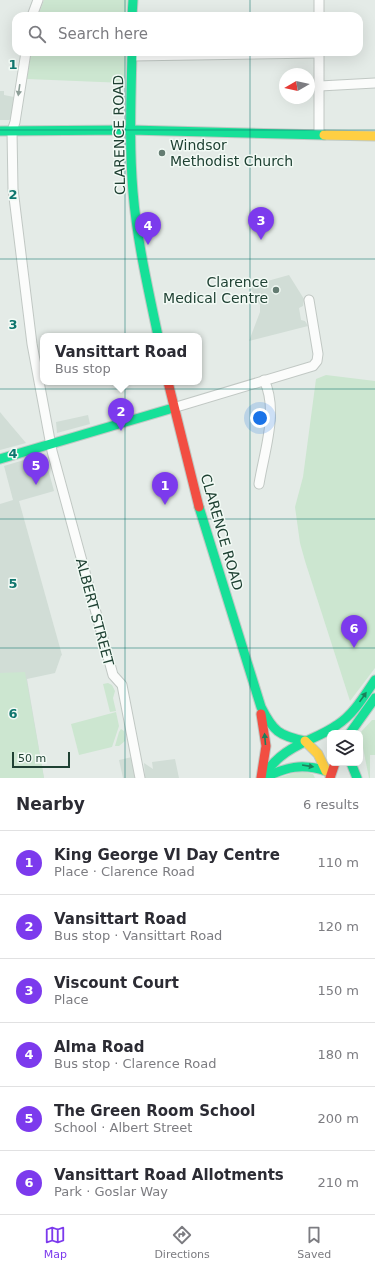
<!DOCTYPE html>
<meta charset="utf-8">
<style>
:root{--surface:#fff;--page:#f7f7f7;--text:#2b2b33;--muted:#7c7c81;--line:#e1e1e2;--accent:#7c3aed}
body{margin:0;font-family:"DejaVu Sans",sans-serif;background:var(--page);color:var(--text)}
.controls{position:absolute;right:12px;bottom:12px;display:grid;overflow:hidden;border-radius:8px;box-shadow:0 4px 16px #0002}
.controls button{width:36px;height:36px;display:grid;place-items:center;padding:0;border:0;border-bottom:1px solid var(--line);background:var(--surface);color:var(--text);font:20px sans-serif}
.compass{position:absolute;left:279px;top:68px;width:36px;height:36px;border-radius:50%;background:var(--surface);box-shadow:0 4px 16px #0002;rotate:261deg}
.scale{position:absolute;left:12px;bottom:10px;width:58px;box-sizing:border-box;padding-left:4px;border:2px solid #1f4133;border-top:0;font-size:11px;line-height:14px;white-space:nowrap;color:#1f4133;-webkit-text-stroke:3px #f2faf5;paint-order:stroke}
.you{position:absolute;left:260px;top:418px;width:14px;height:14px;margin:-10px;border:3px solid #fff;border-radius:50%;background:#1a73e8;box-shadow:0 0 0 6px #1a73e833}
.badge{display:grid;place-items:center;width:26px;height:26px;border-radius:50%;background:var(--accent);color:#fff;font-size:13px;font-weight:700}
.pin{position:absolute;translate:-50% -33px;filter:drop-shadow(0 1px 2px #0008)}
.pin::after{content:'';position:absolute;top:21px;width:14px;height:12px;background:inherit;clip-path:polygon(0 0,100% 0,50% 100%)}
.popup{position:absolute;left:40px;top:333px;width:162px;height:52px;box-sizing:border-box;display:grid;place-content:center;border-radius:8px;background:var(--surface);filter:drop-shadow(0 1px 3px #0005);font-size:13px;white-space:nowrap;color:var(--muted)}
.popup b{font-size:15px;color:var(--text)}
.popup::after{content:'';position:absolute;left:50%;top:100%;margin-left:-8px;border:8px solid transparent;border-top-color:var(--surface)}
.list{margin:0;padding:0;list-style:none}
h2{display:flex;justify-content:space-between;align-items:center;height:52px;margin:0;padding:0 16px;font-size:17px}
h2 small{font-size:13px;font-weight:400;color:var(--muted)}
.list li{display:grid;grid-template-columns:26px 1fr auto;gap:12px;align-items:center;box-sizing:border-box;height:64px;padding:0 16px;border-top:1px solid var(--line)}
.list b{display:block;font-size:15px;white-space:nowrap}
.list p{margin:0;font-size:13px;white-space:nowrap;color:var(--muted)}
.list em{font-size:13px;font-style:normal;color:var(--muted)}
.icon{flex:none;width:22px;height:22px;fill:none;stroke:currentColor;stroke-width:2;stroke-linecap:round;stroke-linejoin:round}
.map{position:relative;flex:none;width:375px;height:778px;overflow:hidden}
.search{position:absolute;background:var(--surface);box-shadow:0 4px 16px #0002;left:12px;right:12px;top:12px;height:44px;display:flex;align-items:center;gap:10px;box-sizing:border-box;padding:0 14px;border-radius:12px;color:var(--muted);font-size:15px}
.sheet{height:436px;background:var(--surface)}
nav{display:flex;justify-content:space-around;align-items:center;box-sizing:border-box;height:56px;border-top:1px solid var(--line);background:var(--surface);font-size:11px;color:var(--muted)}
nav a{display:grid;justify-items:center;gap:2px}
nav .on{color:var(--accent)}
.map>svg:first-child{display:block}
</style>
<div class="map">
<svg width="375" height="778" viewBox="0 0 375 778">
<rect width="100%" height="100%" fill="#e4ebe7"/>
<g fill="#d1ddd6">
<path d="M0 91H4V95L14 97 11 119 9 120H0Z"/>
<path d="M289 275 304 299 303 306 299 308 301 320 305 321 308 326 249 341 260 312V305L249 286Z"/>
<path d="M0 412 4 417 26 443 0 450Z"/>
<path d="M88 415 90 424 57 433 56 422Z"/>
<path d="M44 454 54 491 19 501 62 655 61 656 55 673 27 679 44 778H0V504L13 500 4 466Z"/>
<path d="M132 757 137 778H123L119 760Z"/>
<path d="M175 759 179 778H145L144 763 153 769 152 762Z"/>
</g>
<g fill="#cce6d0">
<path d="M44 0H127L126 16H38Z"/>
<path d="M31 52H126L125 83 27 79Z"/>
<path d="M326 375 375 381V668L350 701 305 561 300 543 295 507 303 477 316 379Z"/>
<path d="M25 672 44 778H0V673Z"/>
<path d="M108 683 112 685 115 691 113 698 116 711 110 712 103 684Z"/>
<path d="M116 712 119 726 112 747 79 755 71 724Z"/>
<path d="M372 720H375V755H370V778H369L360 733Z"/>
<path d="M121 729 124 731 125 741 119 746H115L119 732Z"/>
<path d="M301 771 313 774 315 778H277Z"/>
</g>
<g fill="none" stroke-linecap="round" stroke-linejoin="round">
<g stroke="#c1c8c4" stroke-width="11">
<g id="street">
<path d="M319 0V16"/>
<path d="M32 16 38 0"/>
<path d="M26 52 15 122 12 131 13 189 32 344 52 451 113 675 122 685 140 778"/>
<path d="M132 56 319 53"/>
<path d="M320 86 375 83"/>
<path d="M319 134V52"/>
<path d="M173 408 313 366 317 361 318 354 309 300"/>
<path d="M259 484C264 452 279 411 264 380"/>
</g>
</g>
<g stroke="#bfc9c4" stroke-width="11">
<g id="fast">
<path d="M132 16 133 0"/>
<path d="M132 52C131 99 129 145 133 192 137 241 148 288 158 336"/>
<path d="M0 131 130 130 324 135"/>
<path d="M0 459 173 408"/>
<path d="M199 507 261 707C273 731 279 736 305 741"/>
<path d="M350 733 375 698"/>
<path d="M351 763 357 778"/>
<path d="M262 778C267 770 273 763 280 757 297 742 319 738 337 725 354 714 364 696 375 680"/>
<path d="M264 778C286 767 302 763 326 771"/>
</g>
</g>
<g stroke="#bfc9c4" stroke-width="11">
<g id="slow">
<path d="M324 135 375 136"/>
<path d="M305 741 318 754 326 771"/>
</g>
</g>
<g stroke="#bfc9c4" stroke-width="11">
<g id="jam">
<path d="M168 382 199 507"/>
<path d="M261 714 266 746 261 778"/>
<path d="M330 778 335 763"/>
</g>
</g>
<use href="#street" stroke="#fbfcfb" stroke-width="9"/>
<use href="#fast" stroke="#16e098" stroke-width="9"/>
<use href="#slow" stroke="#ffcf43" stroke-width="9"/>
<use href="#jam" stroke="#f24e42" stroke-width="9"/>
</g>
<defs><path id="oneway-solid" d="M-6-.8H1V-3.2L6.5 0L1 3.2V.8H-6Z"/></defs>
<use fill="#8d9e97" href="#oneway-solid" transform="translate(19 90) rotate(98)"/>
<g fill="#1b815b">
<use href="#oneway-solid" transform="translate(363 697) rotate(-55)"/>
<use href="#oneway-solid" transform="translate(265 739) rotate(-95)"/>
<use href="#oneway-solid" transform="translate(308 766) rotate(9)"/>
</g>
<path fill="none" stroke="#0f766e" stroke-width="1" stroke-opacity="0.55" d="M125 0V16M250 0V16M125 52V778M250 52V778M0 130H375M0 259H375M0 389H375M0 519H375M0 648H375"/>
<g fill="#647c72" stroke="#f2faf5" stroke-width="1.5">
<circle cx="162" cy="153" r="4"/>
<circle cx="276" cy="290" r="4"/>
</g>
<g text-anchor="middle" stroke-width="3" stroke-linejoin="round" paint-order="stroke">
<g font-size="14" fill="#1f4133" stroke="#f2faf5">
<text transform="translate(119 135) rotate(-91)" y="5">CLARENCE ROAD</text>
<text transform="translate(222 532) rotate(74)" y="5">CLARENCE ROAD</text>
<text transform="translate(95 612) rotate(75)" y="5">ALBERT STREET</text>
</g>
<g font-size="14" fill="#1f4133" stroke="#f2faf5" text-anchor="start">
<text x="170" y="150">Windsor<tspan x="170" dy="16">Methodist Church</tspan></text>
<text x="268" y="287" text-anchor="end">Clarence<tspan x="268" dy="16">Medical Centre</tspan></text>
</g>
</g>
<g font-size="13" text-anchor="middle" font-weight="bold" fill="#0f766e" stroke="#f2faf5" stroke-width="3" stroke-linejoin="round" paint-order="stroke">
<text x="13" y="69">1</text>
<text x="13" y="199">2</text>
<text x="13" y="329">3</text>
<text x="13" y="458">4</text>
<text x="13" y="588">5</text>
<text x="13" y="718">6</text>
</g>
</svg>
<div class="controls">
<button><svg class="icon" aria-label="layers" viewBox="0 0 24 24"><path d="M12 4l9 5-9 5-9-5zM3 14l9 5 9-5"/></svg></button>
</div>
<svg class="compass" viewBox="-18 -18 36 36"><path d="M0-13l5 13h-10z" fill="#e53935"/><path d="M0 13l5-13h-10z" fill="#7c7c81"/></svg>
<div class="scale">50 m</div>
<div class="you"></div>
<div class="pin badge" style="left:165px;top:505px">1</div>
<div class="pin badge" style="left:121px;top:431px">2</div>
<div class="popup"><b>Vansittart Road</b>Bus stop</div>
<div class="pin badge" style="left:261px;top:240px">3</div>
<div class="pin badge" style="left:148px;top:245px">4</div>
<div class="pin badge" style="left:36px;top:485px">5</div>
<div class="pin badge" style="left:354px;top:648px">6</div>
<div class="search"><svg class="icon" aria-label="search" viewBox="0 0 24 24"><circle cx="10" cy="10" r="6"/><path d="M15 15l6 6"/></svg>Search here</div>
</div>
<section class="sheet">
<h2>Nearby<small>6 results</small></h2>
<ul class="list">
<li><span class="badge">1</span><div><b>King George VI Day Centre</b><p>Place · Clarence Road</p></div><em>110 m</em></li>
<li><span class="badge">2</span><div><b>Vansittart Road</b><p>Bus stop · Vansittart Road</p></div><em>120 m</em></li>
<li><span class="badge">3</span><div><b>Viscount Court</b><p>Place</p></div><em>150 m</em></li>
<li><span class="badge">4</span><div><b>Alma Road</b><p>Bus stop · Clarence Road</p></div><em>180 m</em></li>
<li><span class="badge">5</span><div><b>The Green Room School</b><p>School · Albert Street</p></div><em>200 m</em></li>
<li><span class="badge">6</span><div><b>Vansittart Road Allotments</b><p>Park · Goslar Way</p></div><em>210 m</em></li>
</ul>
</section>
<nav>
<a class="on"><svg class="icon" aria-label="map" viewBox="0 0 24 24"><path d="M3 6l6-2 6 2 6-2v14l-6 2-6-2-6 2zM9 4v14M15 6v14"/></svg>Map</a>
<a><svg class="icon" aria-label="directions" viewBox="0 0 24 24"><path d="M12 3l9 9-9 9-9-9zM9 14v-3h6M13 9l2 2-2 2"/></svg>Directions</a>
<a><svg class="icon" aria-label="saved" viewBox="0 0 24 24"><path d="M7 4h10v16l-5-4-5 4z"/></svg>Saved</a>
</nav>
